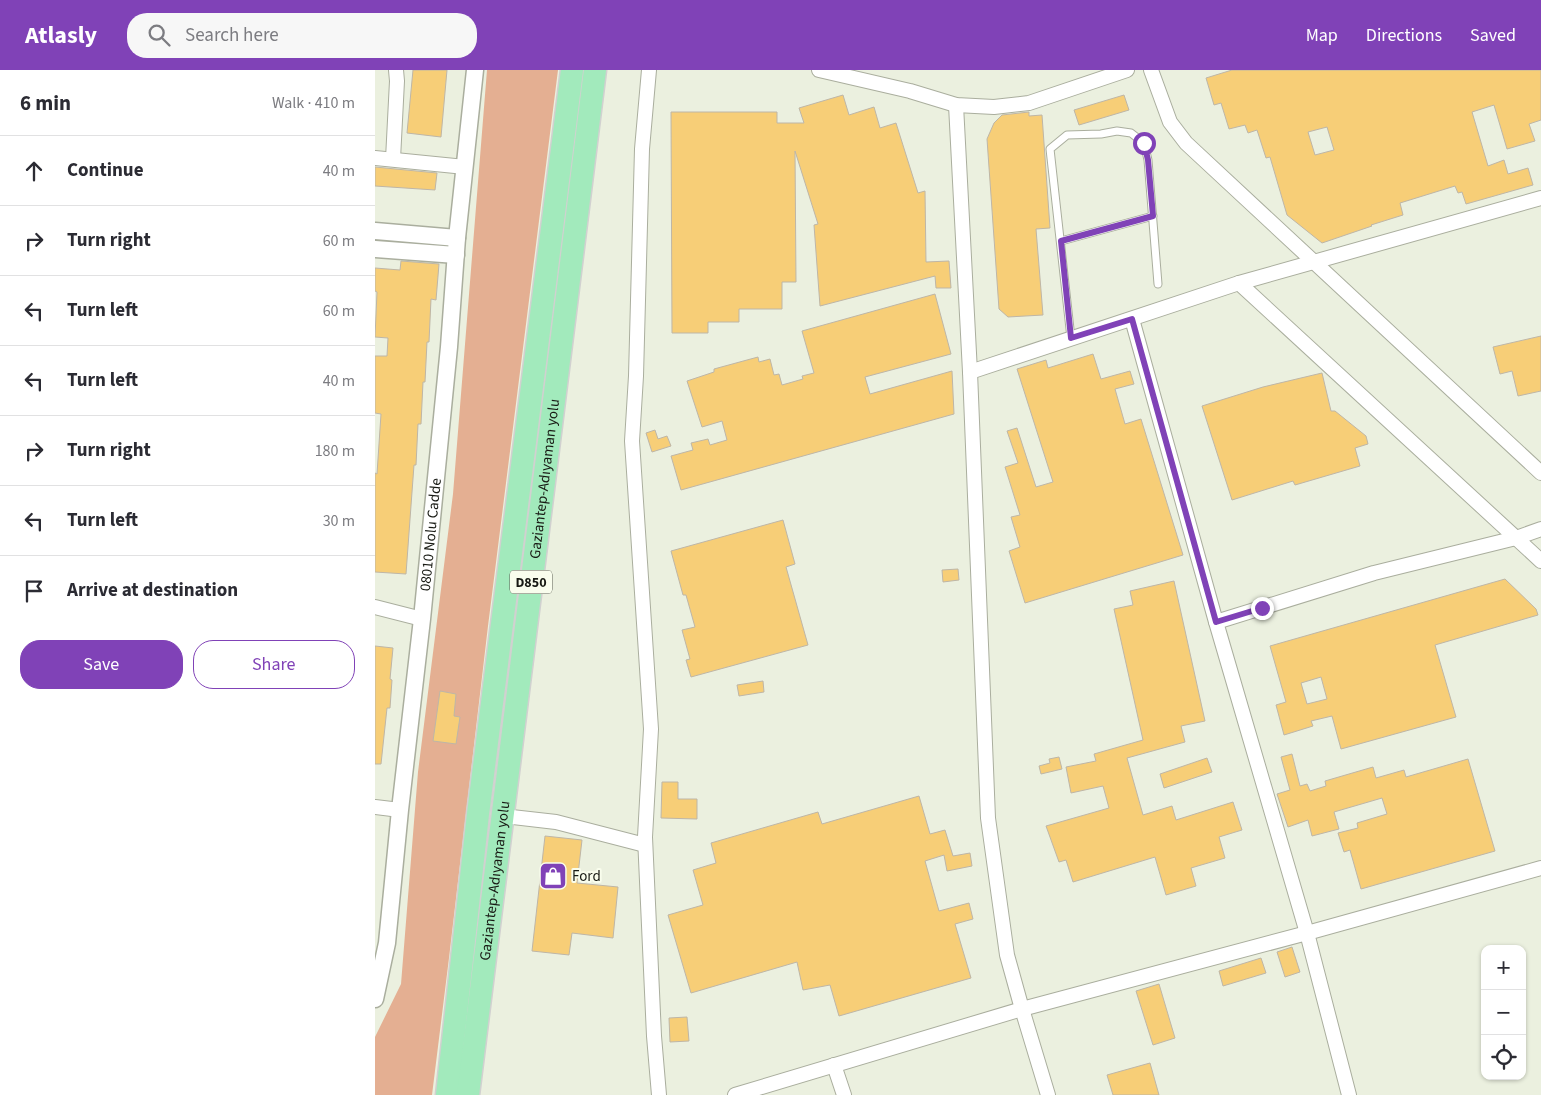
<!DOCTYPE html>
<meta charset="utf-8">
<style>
:root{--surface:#fff;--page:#f7f7f7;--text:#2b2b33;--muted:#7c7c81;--line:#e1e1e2;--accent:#8042b7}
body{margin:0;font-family:"Source Sans 3",sans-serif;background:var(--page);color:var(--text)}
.controls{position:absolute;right:15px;bottom:15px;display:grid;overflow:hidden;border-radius:10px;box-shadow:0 1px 4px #0004}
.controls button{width:45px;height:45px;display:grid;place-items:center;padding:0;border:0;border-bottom:1px solid var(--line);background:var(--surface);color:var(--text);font:25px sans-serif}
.stop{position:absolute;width:15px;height:15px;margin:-11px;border:4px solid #8042b7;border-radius:50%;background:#fff}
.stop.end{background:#8042b7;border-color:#fff;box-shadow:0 1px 5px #0008}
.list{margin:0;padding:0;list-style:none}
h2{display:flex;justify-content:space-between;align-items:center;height:65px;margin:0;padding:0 20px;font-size:21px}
h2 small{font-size:16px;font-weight:400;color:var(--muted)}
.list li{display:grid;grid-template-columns:32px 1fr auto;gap:15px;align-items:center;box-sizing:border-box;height:70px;padding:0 20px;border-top:1px solid var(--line)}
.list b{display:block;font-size:19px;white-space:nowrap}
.list em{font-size:16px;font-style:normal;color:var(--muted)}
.actions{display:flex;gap:10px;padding:15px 20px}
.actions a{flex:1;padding:11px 0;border:1px solid var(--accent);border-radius:20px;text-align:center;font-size:18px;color:var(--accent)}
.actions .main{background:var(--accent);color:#fff}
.icon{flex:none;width:28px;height:28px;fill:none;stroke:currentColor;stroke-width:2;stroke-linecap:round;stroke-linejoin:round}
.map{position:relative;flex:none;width:1166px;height:1025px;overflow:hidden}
header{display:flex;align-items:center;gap:30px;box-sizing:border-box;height:70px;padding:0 25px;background:var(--accent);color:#fff}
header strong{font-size:24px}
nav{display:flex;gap:28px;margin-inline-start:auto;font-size:18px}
.search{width:350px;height:45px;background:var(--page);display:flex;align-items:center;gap:12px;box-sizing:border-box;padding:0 18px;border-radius:20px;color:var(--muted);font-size:19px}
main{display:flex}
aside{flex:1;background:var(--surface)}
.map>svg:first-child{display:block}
</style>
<header>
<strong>Atlasly</strong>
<div class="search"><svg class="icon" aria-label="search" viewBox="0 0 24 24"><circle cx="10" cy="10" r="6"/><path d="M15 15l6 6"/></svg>Search here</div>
<nav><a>Map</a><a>Directions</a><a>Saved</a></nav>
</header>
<main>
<aside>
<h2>6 min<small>Walk · 410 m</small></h2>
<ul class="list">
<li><svg class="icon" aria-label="ahead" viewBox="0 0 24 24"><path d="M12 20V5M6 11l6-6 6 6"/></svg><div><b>Continue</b></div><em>40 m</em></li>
<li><svg class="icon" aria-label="right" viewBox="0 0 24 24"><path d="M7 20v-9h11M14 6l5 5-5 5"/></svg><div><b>Turn right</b></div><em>60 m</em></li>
<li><svg class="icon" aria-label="left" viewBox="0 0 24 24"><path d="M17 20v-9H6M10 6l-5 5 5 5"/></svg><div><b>Turn left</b></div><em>60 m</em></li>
<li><svg class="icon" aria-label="left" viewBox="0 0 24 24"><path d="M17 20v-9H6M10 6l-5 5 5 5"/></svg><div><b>Turn left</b></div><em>40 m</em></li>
<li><svg class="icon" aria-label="right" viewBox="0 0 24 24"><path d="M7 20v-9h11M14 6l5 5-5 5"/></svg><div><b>Turn right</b></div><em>180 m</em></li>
<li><svg class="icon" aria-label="left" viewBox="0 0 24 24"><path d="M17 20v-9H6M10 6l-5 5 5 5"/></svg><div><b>Turn left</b></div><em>30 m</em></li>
<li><svg class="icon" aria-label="arrive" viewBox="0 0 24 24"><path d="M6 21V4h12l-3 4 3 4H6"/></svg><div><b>Arrive at destination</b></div></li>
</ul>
<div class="actions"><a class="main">Save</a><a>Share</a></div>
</aside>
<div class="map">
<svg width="1166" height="1025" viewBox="0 0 1166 1025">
<rect width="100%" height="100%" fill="#ebf0df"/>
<path fill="#e4af92" d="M112 0H183L113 556 74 888 57 1025H0V967L26 914 43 702 78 424Z"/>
<g fill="#f7ce77" stroke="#beb6a7" fill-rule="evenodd">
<path d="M38 0H72L66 67 32 63Z"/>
<path d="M857 0H1166V50L1154 54 1160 71 1132 79 1119 35 1097 42 1113 96 1129 90 1133 104 1153 98 1158 115 1091 134 1087 122 1083 123 1080 116 1025 133 1028 145 996 155 997 156 947 173 912 145 895 87 891 88 882 60 873 63 870 55 854 59 846 33 839 35 831 8ZM952 57 959 80 940 85 933 62Z"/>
<path d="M468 25 474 45 499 37 505 58 521 53 543 123 550 121 551 192 574 191 576 218H561L560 206 445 236 439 155 443 154 420 81 421 212H407V239H364V252H333V263H297L296 42H402V53H429L424 38Z"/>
<path d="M749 25 754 40 704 55 699 40Z"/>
<path d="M654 42V46L667 45 675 158 661 159 668 245 633 247 624 239 612 69 619 53 627 45Z"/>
<path d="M0 97 62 103 60 120 0 116Z"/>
<path d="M26 191 64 194 61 230 56 229 54 272H52L50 312H48L46 354H43L41 395H39L31 504 0 502V403L2 404 6 344 0 343V286H12L13 268 0 267 2 222 0 221V198L25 200Z"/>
<path d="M560 224 576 284 490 307 495 324 577 301 579 344 306 420 296 386 318 380 316 373 333 369 335 375 352 370 347 351 327 357 312 311 339 302V299L383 287 384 292 395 289 399 305 404 304 407 315 428 309 427 306 439 303 427 261Z"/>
<path d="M1166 266V321L1143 326 1137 301 1125 304 1118 277Z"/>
<path d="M718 284 726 309 755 301 759 314 740 319 750 354 766 349 808 485 650 533 634 481 645 477 636 447 645 445 630 397 643 393 632 361 642 358 661 417 678 412 642 299 671 290 673 298Z"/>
<path d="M947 303 956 341H960L991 366 993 374 980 378 985 396 920 415 918 411 857 430 827 336 888 317Z"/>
<path d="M280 360 283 369 292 366 296 376 277 382 271 363Z"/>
<path d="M408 450 420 494 411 497 433 575 316 607 311 590 315 589 307 560 320 557 311 525H308L296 481Z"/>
<path d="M583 499 584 510 568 512 567 500Z"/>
<path d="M1130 509 1161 539 1163 545 1060 575 1081 647 966 679 957 646 936 651 938 656 909 665 901 635 911 632 895 576ZM946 607 952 629 932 634 926 613Z"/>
<path d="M799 511 830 651 806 656 810 672 752 688 768 745 797 736 801 750 858 732 867 760 844 767 850 788 816 798 821 816 791 825 780 787 698 812 691 790 684 792 671 756 734 738 728 716 696 723 691 697 721 691 719 684 768 670 739 539 758 535 755 521Z"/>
<path d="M0 576 18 578 15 609 17 610 15 638H12L6 694H0Z"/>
<path d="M388 611 389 622 364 626 362 615Z"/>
<path d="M65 621 81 624 79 646 85 647 81 674 58 671Z"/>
<path d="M917 684 925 716 932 714 935 721 951 716 950 711 998 697 1001 708 1029 700 1031 707 1093 689 1120 781 986 819 975 780 969 782 963 763 983 758 982 753 1012 744 1007 728 959 742 964 759 937 766 933 750 913 757 902 724 915 720 906 687Z"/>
<path d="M684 687 687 699 666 704 664 696 675 693 674 689Z"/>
<path d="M832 688 837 702 789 718 785 704Z"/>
<path d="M287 712H303V729H322V749L286 748Z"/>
<path d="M544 726 555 764 570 760 578 786 595 783 597 796 572 801 569 785 550 791 564 841 594 833 598 849 580 854 596 908 464 946 455 915 428 920 422 892 316 923 293 845 328 835 318 800 341 793 336 773 443 742 447 754Z"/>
<path d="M170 766 207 770 202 813 243 817 238 868 197 863 194 885 157 881Z"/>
<path d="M917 877 925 902 910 907 902 882Z"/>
<path d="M886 888 891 903 848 916 844 901Z"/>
<path d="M784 914 800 968 778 975 761 921Z"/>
<path d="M312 947 314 971 295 972 294 948Z"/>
<path d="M775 993 784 1025H738L732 1005Z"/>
</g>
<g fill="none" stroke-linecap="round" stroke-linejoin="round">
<g stroke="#aaae9e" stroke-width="9">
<g id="service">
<path d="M686 171 778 146"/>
<path d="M696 268 675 79 692 65 726 64 742 61 756 63 769 73 773 90 783 214"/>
</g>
</g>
<g stroke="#aaae9e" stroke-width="16">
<g id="minor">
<path d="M274 0 267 79 261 306 257 371 276 659 270 767 279 966 284 1025"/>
<path d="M444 0 535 21 581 35 619 37 654 33 752 0"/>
<path d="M776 0 795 52 811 73 1166 403"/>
<path d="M581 35 595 302 613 748 632 885 647 939 673 1025"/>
<path d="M0 88 90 97"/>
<path d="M18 89 22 11 21 0"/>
<path d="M864 213 1166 491"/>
<path d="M757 249 841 552 932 863 974 1025"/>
<path d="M595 302 864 213 1166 128"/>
<path d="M0 537 47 549"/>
<path d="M841 552 999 503 1141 468 1166 459"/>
<path d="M0 737 25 740"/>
<path d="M128 746 181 752 270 775"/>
<path d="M459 995 469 1025"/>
<path d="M360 1025 647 939 932 863 1166 798"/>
</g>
</g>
<g stroke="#aaae9e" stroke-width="19">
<g id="tertiary">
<path d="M0 161 82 168"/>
<path d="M0 179 81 185"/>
<path id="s1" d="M0 929 12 873 25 740 47 549 74 277 82 168 100 0"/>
</g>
</g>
<g stroke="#d1d1d0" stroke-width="25">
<g id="trunk">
<path d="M72 1025 103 744 197 0"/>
<path id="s2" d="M93 1025 220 0"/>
</g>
</g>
<use href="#service" stroke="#fff" stroke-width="7"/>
<use href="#minor" stroke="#fff" stroke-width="14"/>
<use href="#tertiary" stroke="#fff" stroke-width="16"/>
<use href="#trunk" stroke="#a2eabc" stroke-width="22"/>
</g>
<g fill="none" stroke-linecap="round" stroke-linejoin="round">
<path stroke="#8042b7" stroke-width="6" d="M769 73 773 90 778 146 686 171 696 268 757 249 841 552 887 538"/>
</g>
<defs>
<g id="shop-square" transform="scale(1.4375)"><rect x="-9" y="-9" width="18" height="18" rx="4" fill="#8042b7" stroke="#f9fded"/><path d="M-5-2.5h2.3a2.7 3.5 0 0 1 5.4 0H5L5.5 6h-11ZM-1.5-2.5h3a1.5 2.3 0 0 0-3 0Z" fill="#fff"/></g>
</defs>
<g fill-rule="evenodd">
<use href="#shop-square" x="178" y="806"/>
</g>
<g text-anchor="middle" stroke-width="4" stroke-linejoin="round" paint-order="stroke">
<rect fill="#f9fded" stroke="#5c5e55" stroke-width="1" x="135" y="500.5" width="42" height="23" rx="4"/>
<g font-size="14" font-weight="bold" fill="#181a14">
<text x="156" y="517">D850</text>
</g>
<g font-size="15" fill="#181a14" stroke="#f9fded">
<text dy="5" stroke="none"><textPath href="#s2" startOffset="621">Gaziantep-Adıyaman yolu</textPath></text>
<text dy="5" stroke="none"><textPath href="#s1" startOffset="468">08010 Nolu Cadde</textPath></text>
<text dy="5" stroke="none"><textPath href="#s2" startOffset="216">Gaziantep-Adıyaman yolu</textPath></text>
</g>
<g font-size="15" fill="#181a14" stroke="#f9fded" text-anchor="start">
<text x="197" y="811">Ford</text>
</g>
</g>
</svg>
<div class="controls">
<button>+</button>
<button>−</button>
<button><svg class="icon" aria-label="locate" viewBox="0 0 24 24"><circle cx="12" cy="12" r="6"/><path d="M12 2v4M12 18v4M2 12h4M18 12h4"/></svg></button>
</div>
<div class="stop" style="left:769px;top:73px"></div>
<div class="stop end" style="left:887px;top:538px"></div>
</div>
</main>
